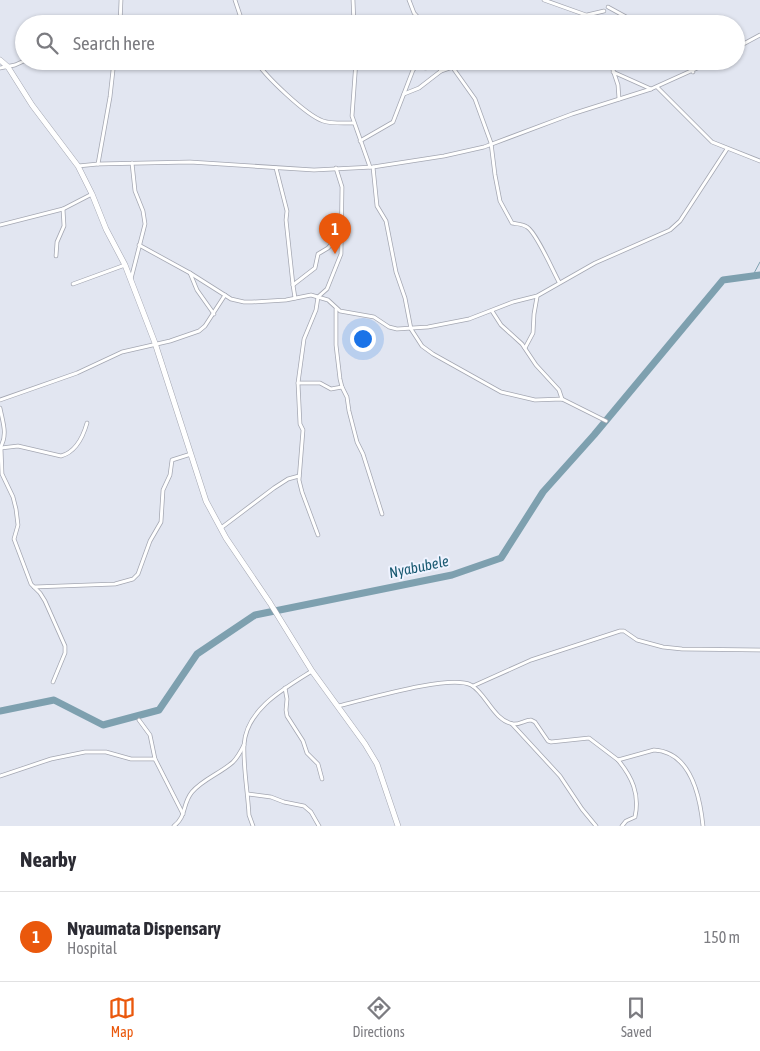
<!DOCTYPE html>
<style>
:root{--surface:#fff;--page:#f2f2f3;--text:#2b2b33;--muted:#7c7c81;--line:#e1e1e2;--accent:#ea580c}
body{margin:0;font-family:"Asap Condensed",sans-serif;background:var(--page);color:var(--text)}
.you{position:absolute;left:362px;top:338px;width:18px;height:18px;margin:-12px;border:4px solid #fff;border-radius:50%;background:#1a73e8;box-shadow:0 0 0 8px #1a73e833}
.badge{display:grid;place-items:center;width:32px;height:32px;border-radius:50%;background:var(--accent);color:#fff;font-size:16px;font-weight:700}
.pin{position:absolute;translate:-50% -41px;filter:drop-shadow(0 1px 2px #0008)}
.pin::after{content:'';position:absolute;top:26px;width:18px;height:15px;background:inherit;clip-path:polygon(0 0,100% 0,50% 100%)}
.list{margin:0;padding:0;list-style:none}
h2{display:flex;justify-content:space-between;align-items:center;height:65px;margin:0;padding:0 20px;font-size:21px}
h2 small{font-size:16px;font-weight:400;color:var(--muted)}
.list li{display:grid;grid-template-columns:32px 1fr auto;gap:15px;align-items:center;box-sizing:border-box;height:90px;padding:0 20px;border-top:1px solid var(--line)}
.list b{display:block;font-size:19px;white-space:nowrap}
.list p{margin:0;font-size:16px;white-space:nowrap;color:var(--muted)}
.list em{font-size:16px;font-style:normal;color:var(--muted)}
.icon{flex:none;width:28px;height:28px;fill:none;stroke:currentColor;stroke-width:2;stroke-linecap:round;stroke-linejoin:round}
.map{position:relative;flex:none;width:760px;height:826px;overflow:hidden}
.search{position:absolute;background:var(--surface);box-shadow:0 1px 4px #0004;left:15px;right:15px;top:15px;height:55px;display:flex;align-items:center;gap:12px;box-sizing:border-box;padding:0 18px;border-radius:28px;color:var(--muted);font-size:19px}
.sheet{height:155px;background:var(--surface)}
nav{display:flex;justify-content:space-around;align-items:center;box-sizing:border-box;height:70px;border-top:1px solid var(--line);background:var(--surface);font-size:14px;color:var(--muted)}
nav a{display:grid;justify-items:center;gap:2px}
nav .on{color:var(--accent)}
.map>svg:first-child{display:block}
</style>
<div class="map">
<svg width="760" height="826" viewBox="0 0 760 826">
<rect width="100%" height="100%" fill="#e2e6f1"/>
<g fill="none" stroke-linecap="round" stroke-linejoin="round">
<path stroke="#7ea0af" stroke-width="1" d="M752 277 760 262"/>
<path stroke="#7ea0af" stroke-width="7" d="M0 711 54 700 103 725 159 710 197 654 255 615 452 575 501 558 543 492 594 435 723 280 760 275"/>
<g stroke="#a4a7b2" stroke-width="4.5">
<g id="street">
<path d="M235 0 243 24"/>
<path d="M353 0 354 24"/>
<path d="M409 0 414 13 424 24"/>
<path d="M544 0 586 15 596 24"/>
<path d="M608 7 639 24"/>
<path d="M587 15 604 11"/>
<path d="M120 24 121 0"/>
<path d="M522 24 540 22 542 20"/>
<path d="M736 48 760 35"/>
<path d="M256 61C265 76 306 115 323 121 332 124 344 123 354 123"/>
<path d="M356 61 352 116 370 167"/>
<path d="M438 61 441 71"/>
<path d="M610 61 618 85 619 99"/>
<path d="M687 61 693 72"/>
<path d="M0 68 15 65 24 61"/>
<path d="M453 68 475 99 491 143 495 175 500 201 512 223C517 224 523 224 527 227 536 232 553 271 559 282"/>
<path d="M613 72 651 89"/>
<path d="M657 87 712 142 760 161"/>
<path d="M404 94 419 88 441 71 464 63 484 61"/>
<path d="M360 141 393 122 413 70 416 67 426 68"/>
<path d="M98 164 110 97 114 61"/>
<path d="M78 166 98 164 190 162 314 170 373 167 444 156 484 147 572 114 651 89 713 61"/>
<path d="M373 167 377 206 386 221 396 272 405 298 411 329 422 346 433 354 501 392 535 400 562 399 606 421"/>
<path d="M276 168 287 211 286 220 293 285 295 298"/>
<path d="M0 225 63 209 92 194"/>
<path d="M139 245 190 273 231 299 244 302H252L286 300 311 295 328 300 340 311 374 317 389 327 397 329 428 327 469 319 513 302 537 296 595 263 670 230 680 221 727 149"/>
<path d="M56 256 57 242 64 226 63 209"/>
<path d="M190 273 197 290 214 314"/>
<path d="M131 279 145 224 143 211 135 191 132 163"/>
<path d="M73 284 125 265"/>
<path d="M293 285 315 268 318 254 328 248 341 233"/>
<path d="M336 309V345L340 379 342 387 347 397 349 411 357 442 363 454 382 514"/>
<path d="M492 311 501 325 522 344 536 365 559 390 562 399"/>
<path d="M525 348 533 333 534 314 537 297"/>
<path d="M298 383H320L331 389 342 387"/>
<path d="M0 400 77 373 122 352 170 341 199 331 205 326 225 295"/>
<path d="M0 408C3 423 8 435 0 448"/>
<path d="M1 448 2 474 13 497 16 509 18 525 14 539 31 584 40 593 45 601 65 646V653L53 682"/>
<path d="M1 448 18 446 61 456C76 452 83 437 87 423"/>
<path d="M221 528 274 488 288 479 299 476"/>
<path d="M318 535 302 492 299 480 303 430 300 424 298 383 304 339 316 310 318 297 327 289 341 254 342 187 336 168"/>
<path d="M34 587 115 584 133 579 138 574 150 541 161 522 163 490 170 475 172 460 191 454"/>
<path d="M473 686 531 660 620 631H624L637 640 663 647 682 649 760 650"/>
<path d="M285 688 287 699 286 710 287 716 303 741 307 753 318 764 322 779"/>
<path d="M338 706C364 700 449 674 471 685 486 693 493 720 513 724 519 725 525 720 531 720L535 722 548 741 551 742 589 738 618 760 654 750C691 752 700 796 703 826"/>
<path d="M139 720 150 735 155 759 183 814"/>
<path d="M512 724 560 776 582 809 596 826"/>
<path d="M618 760C632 777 640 794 635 817L626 821 622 826"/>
<path d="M0 776 51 759 85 752H106L131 759H155"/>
<path d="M248 794 271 797 284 802 304 806 311 812 319 826"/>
<path d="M174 826C187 816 182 804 192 792 203 779 221 773 233 762 238 757 241 751 244 745"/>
<path d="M253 826 249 815C248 794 243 766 244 745 246 709 285 688 312 671"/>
</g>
</g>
<g stroke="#a4a7b2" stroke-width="6">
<path id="secondary" d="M0 60 8 67 32 105 78 166 92 194 106 229 125 265 155 343 206 501 226 538 270 603 312 671 365 744 377 764 398 826"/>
</g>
<use href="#street" stroke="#fff" stroke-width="3"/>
<use href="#secondary" stroke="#fff" stroke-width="5"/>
</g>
<g text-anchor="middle" stroke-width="4" stroke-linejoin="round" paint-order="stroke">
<g font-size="15" font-style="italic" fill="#1a5a72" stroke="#eff3ff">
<text transform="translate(419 567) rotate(-12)" y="5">Nyabubele</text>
</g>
</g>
</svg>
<div class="you"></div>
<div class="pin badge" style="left:335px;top:254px">1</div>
<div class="search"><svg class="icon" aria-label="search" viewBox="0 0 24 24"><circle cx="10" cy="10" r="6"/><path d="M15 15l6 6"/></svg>Search here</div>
</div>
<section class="sheet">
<h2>Nearby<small></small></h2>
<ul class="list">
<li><span class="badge">1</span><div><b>Nyaumata Dispensary</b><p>Hospital</p></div><em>150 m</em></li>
</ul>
</section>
<nav>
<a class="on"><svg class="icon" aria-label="map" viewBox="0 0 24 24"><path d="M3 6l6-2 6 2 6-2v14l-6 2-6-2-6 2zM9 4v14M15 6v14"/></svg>Map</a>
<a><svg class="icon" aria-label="directions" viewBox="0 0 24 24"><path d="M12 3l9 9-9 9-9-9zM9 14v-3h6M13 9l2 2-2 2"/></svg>Directions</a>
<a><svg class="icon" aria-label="saved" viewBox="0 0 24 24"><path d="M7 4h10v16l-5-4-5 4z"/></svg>Saved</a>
</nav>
